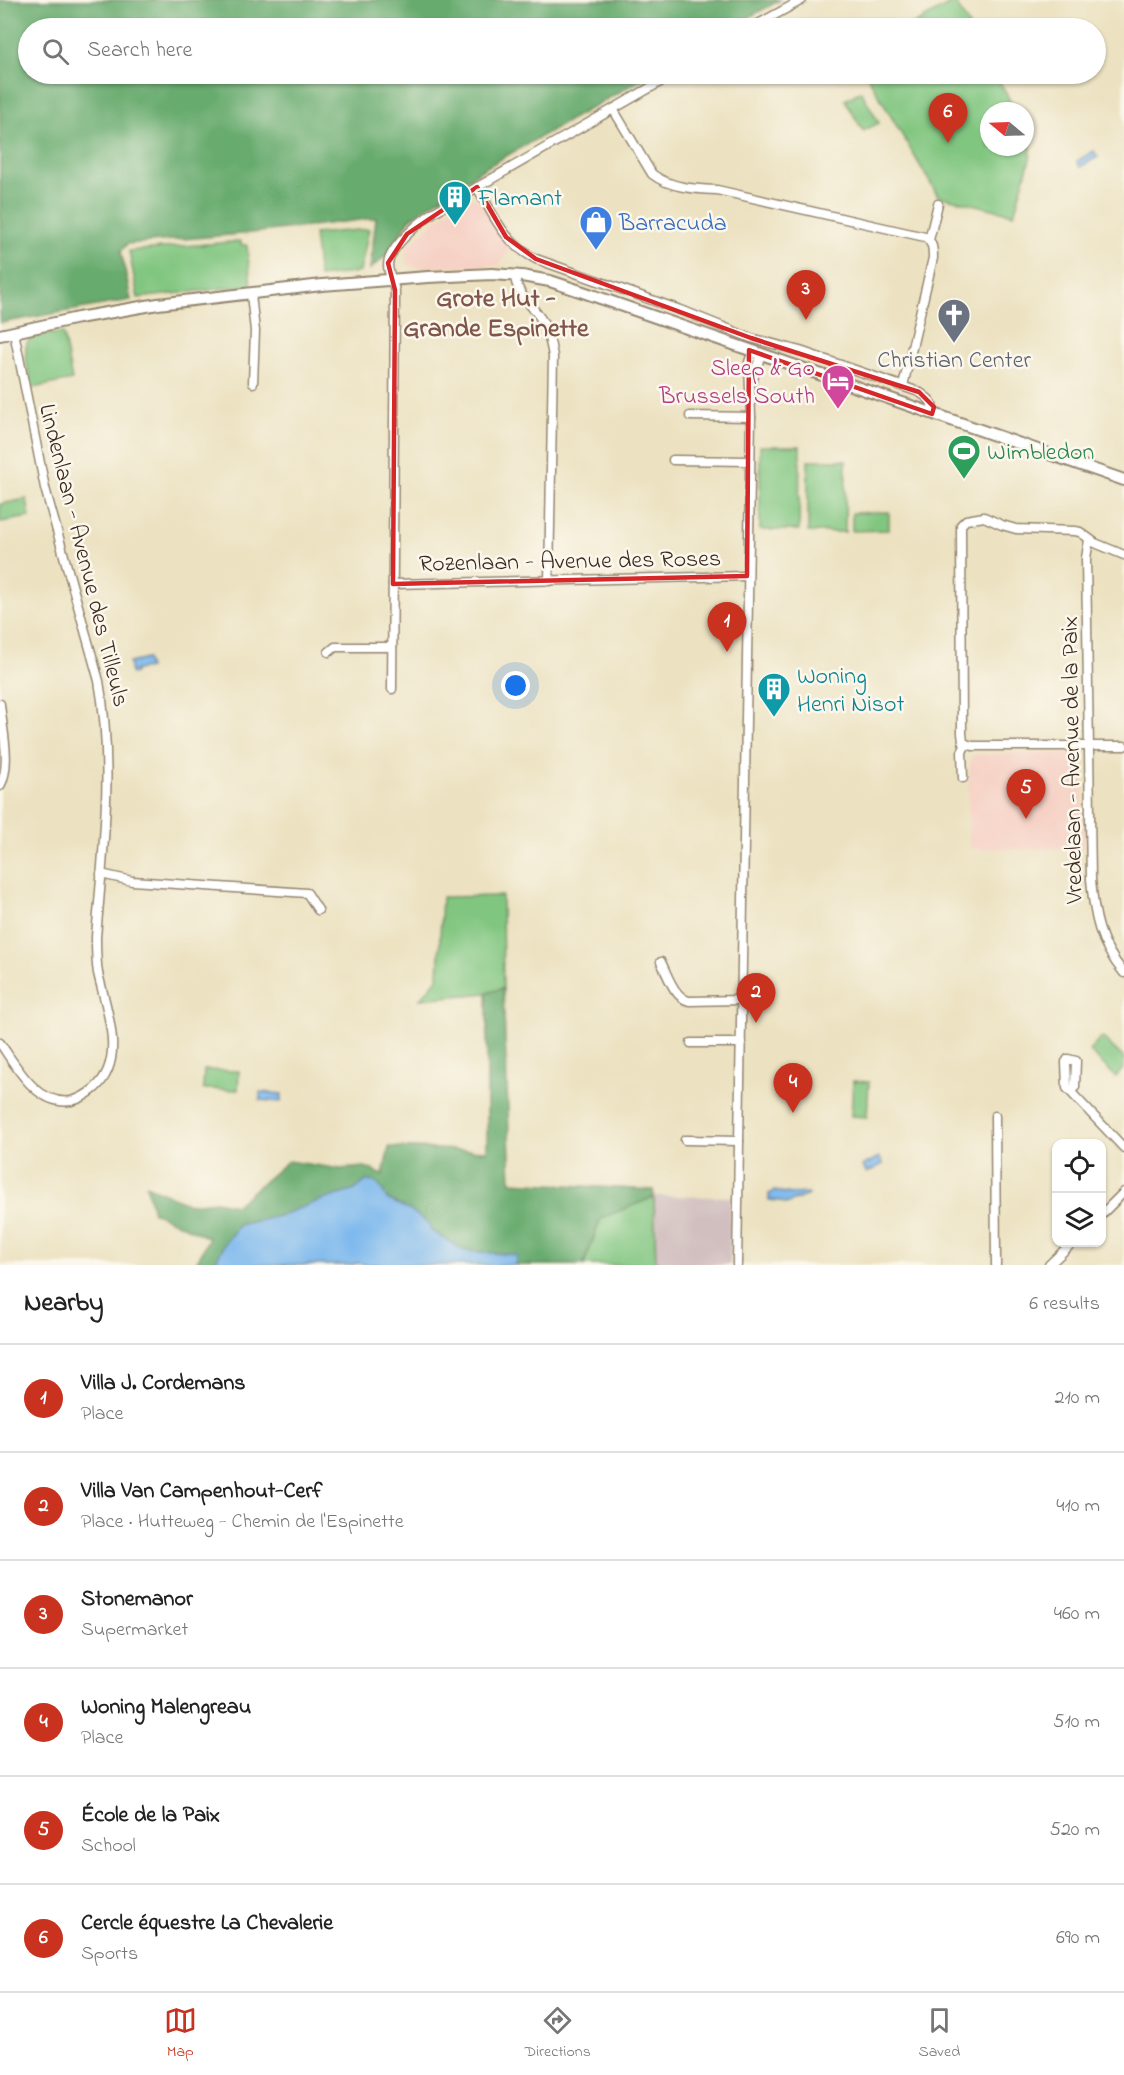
<!DOCTYPE html>
<meta charset="utf-8">
<style>
:root{--surface:#fff;--page:#f6f6f6;--text:#222;--muted:#767676;--line:#e0e0e0;--accent:#c8321e}
body{margin:0;font-family:"Indie Flower",sans-serif;background:var(--page);color:var(--text)}
.controls{position:absolute;right:18px;bottom:18px;display:grid;overflow:hidden;border-radius:12px;box-shadow:0 2px 4px #0004}
.controls button{width:54px;height:54px;display:grid;place-items:center;padding:0;border:0;border-bottom:2px solid var(--line);background:var(--surface);color:var(--text);font:30px sans-serif}
.compass{position:absolute;left:980px;top:102px;width:54px;height:54px;border-radius:50%;background:var(--surface);box-shadow:0 2px 4px #0004;rotate:289deg}
.you{position:absolute;left:516px;top:686px;width:21px;height:21px;margin:-15px;border:4px solid #fff;border-radius:50%;background:#1a73e8;box-shadow:0 0 0 9px #1a73e833}
.badge{display:grid;place-items:center;width:39px;height:39px;border-radius:50%;background:var(--accent);color:#fff;font-size:20px;font-weight:700}
.pin{position:absolute;translate:-50% -50px;filter:drop-shadow(0 2px 3px #0008)}
.pin::after{content:'';position:absolute;top:32px;width:21px;height:18px;background:inherit;clip-path:polygon(0 0,100% 0,50% 100%)}
.list{margin:0;padding:0;list-style:none}
h2{display:flex;justify-content:space-between;align-items:center;height:78px;margin:0;padding:0 24px;font-size:26px}
h2 small{font-size:20px;font-weight:400;color:var(--muted)}
.list li{display:grid;grid-template-columns:39px 1fr auto;gap:18px;align-items:center;box-sizing:border-box;height:108px;padding:0 24px;border-top:2px solid var(--line)}
.list b{display:block;font-size:22px;white-space:nowrap}
.list p{margin:0;font-size:20px;white-space:nowrap;color:var(--muted)}
.list em{font-size:20px;font-style:normal;color:var(--muted)}
.icon{flex:none;width:33px;height:33px;fill:none;stroke:currentColor;stroke-width:2;stroke-linecap:round;stroke-linejoin:round}
.map{position:relative;flex:none;width:1124px;height:1265px;overflow:hidden}
.search{position:absolute;background:var(--surface);box-shadow:0 2px 4px #0004;left:18px;right:18px;top:18px;height:66px;display:flex;align-items:center;gap:15px;box-sizing:border-box;padding:0 21px;border-radius:33px;color:var(--muted);font-size:22px}
.sheet{height:726px;background:var(--surface)}
nav{display:flex;justify-content:space-around;align-items:center;box-sizing:border-box;height:84px;border-top:2px solid var(--line);background:var(--surface);font-size:16px;color:var(--muted)}
nav a{display:grid;justify-items:center;gap:3px}
nav .on{color:var(--accent)}
.map>svg:first-child{display:block}
</style>
<div class="map">
<svg width="1124" height="1265" viewBox="0 0 1124 1265">
<rect width="100%" height="100%" fill="#fbf7ec"/>
<filter id="ink" filterUnits="userSpaceOnUse"><feTurbulence type="fractalNoise" baseFrequency=".0167" numOctaves="2"/><feDisplacementMap in="SourceGraphic" scale="12" xChannelSelector="R" yChannelSelector="G"/><feConvolveMatrix kernelMatrix="1 2 1 2 8 2 1 2 1" color-interpolation-filters="sRGB"/></filter>
<filter id="wash" filterUnits="userSpaceOnUse"><feTurbulence type="fractalNoise" baseFrequency=".008" numOctaves="4" result="noise"/><feDisplacementMap in="SourceGraphic" scale="24" xChannelSelector="R" yChannelSelector="G"/><feGaussianBlur stdDeviation="1.35" result="paint"/><feColorMatrix in="noise" values="0 0 0 0 0 0 0 0 0 0 0 0 0 0 0 0 0 1.4 0 .05"/><feComposite in="paint" operator="in"/></filter>
<g filter="url(#wash)">
<rect width="100%" height="100%" fill="#ece2c1"/>
<g fill="#f6d1c5">
<path d="M470 197 480 200 500 235 511 245 500 265 416 268 408 265 405 257 409 246 439 217Z"/>
<path d="M1075 753 1079 754 1083 763 1084 849H969L968 788 971 757 978 754Z"/>
</g>
<path fill="#d1bfbf" d="M654 1196 731 1197 730 1265H656Z"/>
<g fill="#81c680" stroke="#5e784f" stroke-width="1.5">
<path d="M955 1 970 28H907Z"/>
<path d="M866 74H995L1016 111H989V147H1025V127L1032 139 1030 159 1014 214 938 196Z"/>
<path d="M861 91 879 123 863 131 845 100Z"/>
<path d="M369 229 360 272 319 277 314 234Z"/>
<path d="M241 241V245H247L251 285 138 298 129 251Z"/>
<path d="M63 333 72 380 32 388C30 377 21 347 29 340 36 334 54 334 63 333Z"/>
<path d="M760 446H800L799 530H760Z"/>
<path d="M808 460H846L845 532H808Z"/>
<path d="M27 499 30 517 0 522V504Z"/>
<path d="M889 512V530L852 531V513Z"/>
<path d="M502 896 503 988 487 993 420 999 438 978 442 897Z"/>
<path d="M1102 1037 1124 1058V1068L1116 1077 1089 1051Z"/>
<path d="M204 1070 239 1071 238 1090 203 1089Z"/>
<path d="M853 1081 869 1082 867 1117 851 1116Z"/>
<path d="M654 1197 656 1265H584L601 1218Z"/>
</g>
<g fill="#68ab6e" stroke="#526a46" stroke-width="1.5">
<path d="M0 0H780L730 28H28V74H651L485 168 410 219 388 254 370 269 376 218 252 233 127 244 121 251 131 300 0 323Z"/>
<path d="M503 988 511 1182 653 1190 654 1197 601 1218 583 1265H515L516 1255 465 1251 430 1230 411 1211 387 1199 381 1188 366 1181 355 1190 316 1202 279 1216 239 1225 225 1243 217 1259V1265H195L209 1238 153 1212 146 1185 189 1204 216 1201 236 1205 288 1161 341 1169 365 1167 383 1175 389 1147 487 1151V993Z"/>
</g>
<g fill="#7bb8ed" stroke="#5b7186" stroke-width="1.5">
<path d="M1094 151 1098 157 1080 167 1077 161Z"/>
<path d="M147 659 149 668 135 670V673L131 674 129 663Z"/>
<path d="M260 1092 282 1094 281 1102 260 1100Z"/>
<path d="M879 1157 883 1164 867 1173 862 1166Z"/>
<path d="M366 1181 375 1182 381 1188 387 1199 411 1211 429 1224 430 1230 465 1251 517 1255 515 1265H368L357 1263 351 1265H217V1259L225 1243 239 1225 279 1216 316 1202 355 1190Z"/>
<path d="M774 1191 792 1194 807 1193 808 1195 786 1204 779 1201 769 1200V1194Z"/>
</g>
</g>
<g filter="url(#ink)">
<g fill="none" stroke-linecap="round" stroke-linejoin="round">
<g stroke="#948670" stroke-width="11">
<g id="minor">
<path d="M751 28 802 0"/>
<path d="M613 109 652 174C670 188 695 189 717 190L925 237C933 242 933 249 933 258L903 386"/>
<path d="M477 187C494 216 504 243 536 259L686 312 751 338 800 351 919 392C928 398 935 402 932 414"/>
<path d="M929 240 938 204"/>
<path d="M515 275C515 294 536 308 544 324 549 334 551 345 553 356L549 581"/>
<path d="M251 294 255 331 253 383"/>
<path d="M752 382 761 354"/>
<path d="M690 416 751 417"/>
<path d="M673 460 750 461"/>
<path d="M1089 540 1086 558 1091 879C1094 916 1099 943 1124 973"/>
<path d="M393 584 747 576"/>
<path d="M329 652 335 647H392"/>
<path d="M392 689 395 292C394 283 388 274 388 265 388 248 421 221 434 212L674 74"/>
<path d="M0 704C2 728 12 765 0 786"/>
<path d="M966 744 973 746H1124"/>
<path d="M963 778 962 752 966 744 963 742 962 733 961 525 966 520 984 517 1002 525 1016 529 1075 531 1080 532 1095 543 1124 555"/>
<path d="M101 874 132 881 307 893 318 910"/>
<path d="M661 962C668 976 674 997 689 1001L741 1000"/>
<path d="M0 1043C16 1066 37 1106 71 1101 81 1099 88 1094 95 1088 127 1059 106 1009 98 973 96 961 96 949 96 937 103 853 114 764 99 681L45 488 14 332"/>
<path d="M691 1043H741"/>
<path d="M1071 1091 1075 1087 1076 1061 1068 1059 1066 1062 1067 1088 1124 1148"/>
<path d="M995 1116 996 1265"/>
<path d="M685 1140 739 1141"/>
<path d="M1102 1214 1124 1192"/>
<path d="M737 1265 751 417 749 362 753 351"/>
<path d="M1049 1265 1073 1242"/>
</g>
</g>
<g stroke="#948670" stroke-width="14">
<path id="major" d="M0 335 78 318 158 304 322 285 428 277 492 274 522 276 550 281 583 292 1124 480"/>
</g>
<use href="#minor" stroke="#fff" stroke-width="8"/>
<use href="#major" stroke="#fff" stroke-width="10"/>
</g>
</g>
<path fill="none" stroke="#d62828" stroke-width="4.5" stroke-linejoin="round" d="M477 187 506 237 536 259 751 338 919 392 934 407 932 414 749 350 747 576 393 584 395 290 388 263 407 234Z"/>
<defs>
<g id="building-pin" transform="scale(1.725)"><path d="M0 17L-7.5 6A9.5 9.5 0 1 1 7.5 6Z" fill="#0f9aa8" stroke="#fbf7ec"/><path d="M-4-6H4V6H1V3H-1V6H-4ZM-2.5-4.3h1.7v1.8h-1.7ZM.8-4.3h1.7v1.8H.8ZM-2.5-1h1.7V.8h-1.7ZM.8-1h1.7V.8H.8Z" fill="#fff"/></g>
<g id="shop-pin" transform="scale(1.725)"><path d="M0 17L-7.5 6A9.5 9.5 0 1 1 7.5 6Z" fill="#3f7fe0" stroke="#fbf7ec"/><path d="M-5-2.5h2.3a2.7 3.5 0 0 1 5.4 0H5L5.5 6h-11ZM-1.5-2.5h3a1.5 2.3 0 0 0-3 0Z" fill="#fff"/></g>
<g id="church-pin" transform="scale(1.725)"><path d="M0 17L-7.5 6A9.5 9.5 0 1 1 7.5 6Z" fill="#6b7280" stroke="#fbf7ec"/><path d="M-1.2-6h2.4v3.5h3.3v2.4h-3.3V6h-2.4V-.1h-3.3v-2.4h3.3Z" fill="#fff"/></g>
<g id="hotel-pin" transform="scale(1.725)"><path d="M0 17L-7.5 6A9.5 9.5 0 1 1 7.5 6Z" fill="#d1479c" stroke="#fbf7ec"/><path d="M-6-4.5h1.5V1H6V5H4.5V3h-9V5H-6ZM-4 0a1.8 1.8 0 1 1 3.6 0ZM.5 0V-2.5h3Q6-2.5 6 0Z" fill="#fff"/></g>
<g id="stadium-pin" transform="scale(1.725)"><path d="M0 17L-7.5 6A9.5 9.5 0 1 1 7.5 6Z" fill="#2e9e5b" stroke="#fbf7ec"/><path d="M0-5a6.5 5 0 1 0 0 10a6.5 5 0 1 0 0-10ZM-3.5-1.8h7v3.6h-7Z" fill="#fff"/></g>
</defs>
<g fill-rule="evenodd">
<use href="#building-pin" x="455" y="197"/>
<use href="#shop-pin" x="596" y="222"/>
<use href="#church-pin" x="954" y="315"/>
<use href="#hotel-pin" x="838" y="381"/>
<use href="#stadium-pin" x="964" y="451"/>
<use href="#building-pin" x="774" y="689"/>
</g>
<g text-anchor="middle" stroke-width="5" stroke-linejoin="round" paint-order="stroke">
<g font-size="24" fill="#0d838f" stroke="#fbf7ec" text-anchor="start">
<text x="478" y="205">Flamant</text>
<text x="797" y="683">Woning<tspan x="797" dy="28">Henri Nisot</tspan></text>
</g>
<g font-size="24" fill="#366cbe" stroke="#fbf7ec" text-anchor="start">
<text x="619" y="230">Barracuda</text>
</g>
<g font-size="24" fill="#5b616d" stroke="#fbf7ec">
<text x="954" y="367">Christian Center</text>
</g>
<g font-size="24" fill="#b23c85" stroke="#fbf7ec" text-anchor="end">
<text x="815" y="375">Sleep &amp; Go<tspan x="815" dy="28">Brussels South</tspan></text>
</g>
<g font-size="24" fill="#27864d" stroke="#fbf7ec" text-anchor="start">
<text x="987" y="459">Wimbledon</text>
</g>
<g font-size="24" fill="#3b2a1e" stroke="#fbf7ec">
<text transform="translate(85 555) rotate(76)" y="8">Lindenlaan - Avenue des Tilleuls</text>
<text transform="translate(570 560) rotate(-1)" y="8">Rozenlaan - Avenue des Roses</text>
<text transform="translate(1071 760) rotate(-91)" y="8">Vredelaan - Avenue de la Paix</text>
</g>
<g font-size="26" font-weight="bold" fill="#80564b" stroke="#fbf7ec">
<text x="496" y="306">Grote Hut -<tspan x="496" dy="30">Grande Espinette</tspan></text>
</g>
</g>
</svg>
<div class="controls">
<button><svg class="icon" aria-label="locate" viewBox="0 0 24 24"><circle cx="12" cy="12" r="6"/><path d="M12 2v4M12 18v4M2 12h4M18 12h4"/></svg></button>
<button><svg class="icon" aria-label="layers" viewBox="0 0 24 24"><path d="M12 4l9 5-9 5-9-5zM3 14l9 5 9-5"/></svg></button>
</div>
<svg class="compass" viewBox="-18 -18 36 36"><path d="M0-13l5 13h-10z" fill="#e53935"/><path d="M0 13l5-13h-10z" fill="#767676"/></svg>
<div class="you"></div>
<div class="pin badge" style="left:727px;top:652px">1</div>
<div class="pin badge" style="left:756px;top:1023px">2</div>
<div class="pin badge" style="left:806px;top:320px">3</div>
<div class="pin badge" style="left:793px;top:1113px">4</div>
<div class="pin badge" style="left:1026px;top:819px">5</div>
<div class="pin badge" style="left:948px;top:143px">6</div>
<div class="search"><svg class="icon" aria-label="search" viewBox="0 0 24 24"><circle cx="10" cy="10" r="6"/><path d="M15 15l6 6"/></svg>Search here</div>
</div>
<section class="sheet">
<h2>Nearby<small>6 results</small></h2>
<ul class="list">
<li><span class="badge">1</span><div><b>Villa J. Cordemans</b><p>Place</p></div><em>210 m</em></li>
<li><span class="badge">2</span><div><b>Villa Van Campenhout-Cerf</b><p>Place · Hutteweg - Chemin de l'Espinette</p></div><em>410 m</em></li>
<li><span class="badge">3</span><div><b>Stonemanor</b><p>Supermarket</p></div><em>460 m</em></li>
<li><span class="badge">4</span><div><b>Woning Malengreau</b><p>Place</p></div><em>510 m</em></li>
<li><span class="badge">5</span><div><b>École de la Paix</b><p>School</p></div><em>520 m</em></li>
<li><span class="badge">6</span><div><b>Cercle équestre La Chevalerie</b><p>Sports</p></div><em>690 m</em></li>
</ul>
</section>
<nav>
<a class="on"><svg class="icon" aria-label="map" viewBox="0 0 24 24"><path d="M3 6l6-2 6 2 6-2v14l-6 2-6-2-6 2zM9 4v14M15 6v14"/></svg>Map</a>
<a><svg class="icon" aria-label="directions" viewBox="0 0 24 24"><path d="M12 3l9 9-9 9-9-9zM9 14v-3h6M13 9l2 2-2 2"/></svg>Directions</a>
<a><svg class="icon" aria-label="saved" viewBox="0 0 24 24"><path d="M7 4h10v16l-5-4-5 4z"/></svg>Saved</a>
</nav>
